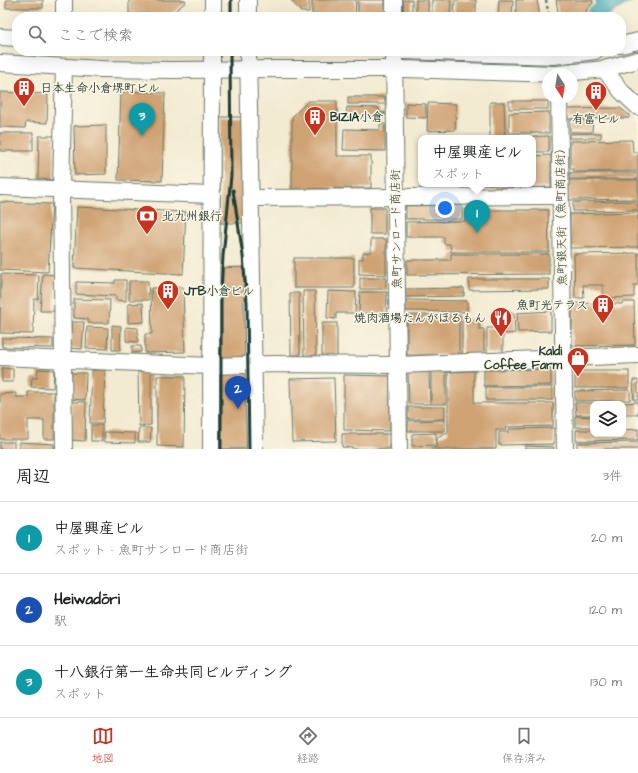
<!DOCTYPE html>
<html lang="ja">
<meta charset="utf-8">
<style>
:root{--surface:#fff;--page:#f2f2f2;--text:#202124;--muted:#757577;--line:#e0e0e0;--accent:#c8321e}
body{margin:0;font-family:"Architects Daughter","Klee One",sans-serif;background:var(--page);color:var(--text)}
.controls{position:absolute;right:12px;bottom:12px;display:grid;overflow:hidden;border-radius:8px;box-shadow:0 4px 16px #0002}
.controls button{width:36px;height:36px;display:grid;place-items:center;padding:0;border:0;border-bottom:1px solid var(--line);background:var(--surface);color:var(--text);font:20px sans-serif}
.compass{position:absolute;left:542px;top:68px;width:36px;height:36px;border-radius:50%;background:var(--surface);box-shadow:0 4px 16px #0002;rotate:168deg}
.you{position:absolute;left:445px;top:208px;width:14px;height:14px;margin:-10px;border:3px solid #fff;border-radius:50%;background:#1a73e8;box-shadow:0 0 0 6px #1a73e833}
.badge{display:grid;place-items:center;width:26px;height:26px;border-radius:50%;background:var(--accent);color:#fff;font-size:13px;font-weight:700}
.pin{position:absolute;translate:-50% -33px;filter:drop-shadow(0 1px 2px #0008)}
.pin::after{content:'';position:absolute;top:21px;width:14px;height:12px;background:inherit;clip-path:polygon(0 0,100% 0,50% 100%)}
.popup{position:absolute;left:418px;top:135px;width:118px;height:52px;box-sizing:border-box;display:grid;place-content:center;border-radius:8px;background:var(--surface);filter:drop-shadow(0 1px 3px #0005);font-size:13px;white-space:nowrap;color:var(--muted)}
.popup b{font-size:15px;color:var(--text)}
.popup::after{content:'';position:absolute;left:50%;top:100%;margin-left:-8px;border:8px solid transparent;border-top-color:var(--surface)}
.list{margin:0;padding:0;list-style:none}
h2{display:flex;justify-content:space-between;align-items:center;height:52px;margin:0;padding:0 16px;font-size:17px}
h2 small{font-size:13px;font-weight:400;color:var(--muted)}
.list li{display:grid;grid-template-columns:26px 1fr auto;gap:12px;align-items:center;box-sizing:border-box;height:72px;padding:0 16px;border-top:1px solid var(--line)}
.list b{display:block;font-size:15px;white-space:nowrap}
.list p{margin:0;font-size:13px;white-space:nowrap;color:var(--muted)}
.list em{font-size:13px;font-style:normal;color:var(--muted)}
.icon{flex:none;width:22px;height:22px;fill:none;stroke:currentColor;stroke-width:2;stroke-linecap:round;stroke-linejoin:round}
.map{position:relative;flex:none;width:638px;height:449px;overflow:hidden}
.search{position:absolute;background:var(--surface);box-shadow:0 4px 16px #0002;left:12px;right:12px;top:12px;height:44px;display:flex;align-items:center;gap:10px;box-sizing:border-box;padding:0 14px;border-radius:16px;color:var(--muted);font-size:15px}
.sheet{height:268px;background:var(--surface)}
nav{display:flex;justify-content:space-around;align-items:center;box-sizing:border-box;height:56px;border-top:1px solid var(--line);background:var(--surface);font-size:11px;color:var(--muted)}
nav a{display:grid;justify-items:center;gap:2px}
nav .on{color:var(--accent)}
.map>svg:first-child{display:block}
</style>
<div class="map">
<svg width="638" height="449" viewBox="0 0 638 449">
<rect width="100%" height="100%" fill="#fcf5e5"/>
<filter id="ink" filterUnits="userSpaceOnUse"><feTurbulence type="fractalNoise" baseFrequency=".025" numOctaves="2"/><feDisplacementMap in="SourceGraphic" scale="8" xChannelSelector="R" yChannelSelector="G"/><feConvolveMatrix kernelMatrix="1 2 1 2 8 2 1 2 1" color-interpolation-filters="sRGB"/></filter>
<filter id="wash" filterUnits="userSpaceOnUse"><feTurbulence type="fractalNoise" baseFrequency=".012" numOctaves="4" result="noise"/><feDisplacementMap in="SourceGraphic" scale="16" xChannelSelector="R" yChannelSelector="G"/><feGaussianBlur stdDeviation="0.9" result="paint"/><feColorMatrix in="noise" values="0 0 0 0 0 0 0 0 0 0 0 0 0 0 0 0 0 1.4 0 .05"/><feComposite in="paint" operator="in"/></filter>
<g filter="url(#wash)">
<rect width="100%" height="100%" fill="#f3ebd1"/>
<path fill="#3ba9ba" stroke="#2d7377" d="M595 0H634L605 17H590L588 10 596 4Z"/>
<g id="blocks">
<g fill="#cfa273">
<rect x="6" y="0" width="37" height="8"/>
<path d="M129 0H185L186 2 171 14H129Z"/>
<path d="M291 0H309V12H301Z"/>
<path d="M312 0H356L355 17H312Z"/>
<rect x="358" y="0" width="27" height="17"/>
<path d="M403 0H412V17H404Z"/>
<rect x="416" y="0" width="12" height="17"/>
<path d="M432 0H451L450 17H432Z"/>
<path d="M455 0H476V17H454Z"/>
<path d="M499 0H513L512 17H498Z"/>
<path d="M516 0H537L540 17H516Z"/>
<path d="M556 0H592L593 3 586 10 588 17H559Z"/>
<path d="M121 91 165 93 162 181 118 180Z"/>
<path d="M0 92 48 94 47 123 26 122 25 128 0 127Z"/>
<rect x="348" y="97" width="37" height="7"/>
<path d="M308 101H337V156H371V188L292 189V117Z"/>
<rect x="509" y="101" width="39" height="8"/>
<path d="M490 102H504L505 138H490Z"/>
<path d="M406 103 426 104V118L406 117Z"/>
<path d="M428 103 456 104 455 130 427 131Z"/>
<path d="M347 107 379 108V113H385L384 118 346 117Z"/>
<path d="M620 108 629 115V118L568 119 567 109Z"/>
<path d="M549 112V133H509V113Z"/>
<rect x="220" y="117" width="24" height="106"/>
<path d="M570 120H593L592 132H570Z"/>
<path d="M380 124H385V151L343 150 344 129 380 130Z"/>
<path d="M106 125V174L75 175 74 126Z"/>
<rect x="0" y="133" width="33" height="18"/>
<path d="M601 133V138H569V134Z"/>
<path d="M39 136H55L54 180 38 179Z"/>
<path d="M549 136V152H533V138H510V137Z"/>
<path d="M632 140 633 152H638V171L574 172V169H570V141Z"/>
<path d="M551 155V187L464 189V184H533V156Z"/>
<rect x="569" y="173" width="69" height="6"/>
<path d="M569 180H638V199L569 200Z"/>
<path d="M638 201V210L573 211V202Z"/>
<path d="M0 202 52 204 48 272 0 270Z"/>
<path d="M462 205V219H406V206Z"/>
<path d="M77 207 186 212 183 274 74 268Z"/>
<rect x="370" y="208" width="15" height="26"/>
<path d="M465 210H548L549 252H451L450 244H444V237H406V222L465 221Z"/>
<path d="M638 212V247L570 248V214Z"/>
<path d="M371 239H386V275L359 274V259H363V253L371 252Z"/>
<path d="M638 253V285H634V297L603 298V285H583L584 298H575L574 254Z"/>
<path d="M451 254H549V274L407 275V260H451Z"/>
<rect x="294" y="258" width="60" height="30"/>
<path d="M256 267 257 449H215L214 268Z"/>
<path d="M1 274 39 275 38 299H34L33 334 0 333Z"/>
<path d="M43 274 56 275 54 311H40Z"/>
<rect x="360" y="278" width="26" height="11"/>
<path d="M469 279H549V289L469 290Z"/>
<path d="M115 280H126V301L116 300V296L76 294V282L115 283Z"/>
<path d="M129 281H148L149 300H129Z"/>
<path d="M183 287 185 352 145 353V334H152L151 288Z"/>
<path d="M464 288V296L405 297V289Z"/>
<path d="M303 291H315L316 356H304Z"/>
<path d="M328 291 356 292 355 313H336V319L327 318Z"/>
<path d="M360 292H387L386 314 359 313Z"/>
<path d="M290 293H299L300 355H291Z"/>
<path d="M74 299 110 300 109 323H88V319L74 318Z"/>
<path d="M406 300 467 301V312L406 311Z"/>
<path d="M623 302H634L635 345 572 346V303L622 304Z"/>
<path d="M143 303 144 322 128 323V304Z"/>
<path d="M551 311V331L518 332 517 313Z"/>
<path d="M505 313H514L515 333 505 334Z"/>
<rect x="407" y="315" width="52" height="40"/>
<path d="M479 320V329H484V354H462V321Z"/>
<path d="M72 322H84L82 349 70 348Z"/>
<rect x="322" y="323" width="15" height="34"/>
<path d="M112 325 121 326 120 350H112Z"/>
<path d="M87 327 108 328 107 349 86 348Z"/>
<path d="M126 327 138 328V342L126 341Z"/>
<path d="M487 328H503V353L487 354Z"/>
<path d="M2 338 53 339V348L2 347Z"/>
<path d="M132 346H141V352L132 353Z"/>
<path d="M2 368 13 369V382H2Z"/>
<path d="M38 369 54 370 53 388 31 387 32 378H37Z"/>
<path d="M551 369V385L484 386V370Z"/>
<path d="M92 370H105L103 423H90Z"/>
<path d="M138 370H151V425L139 426Z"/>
<rect x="431" y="371" width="15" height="33"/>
<path d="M474 371V403H553V426L507 427 506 430H496V449H431V448L437 447V438L448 433V372Z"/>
<rect x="575" y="371" width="54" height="17"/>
<path d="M408 372H429L430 404H409Z"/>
<path d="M71 373H86L85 400 71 399Z"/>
<path d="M344 375 390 376V431L344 430Z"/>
<path d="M157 376H185L184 447 157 446Z"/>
<path d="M334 378 336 441 292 442 290 379Z"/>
<path d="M633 380H638V400H634Z"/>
<rect x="486" y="387" width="66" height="13"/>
<path d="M630 390V400L575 401V391Z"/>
<path d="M28 392H54V439H44V420H28V439H0V394L16 393V397H28Z"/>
<path d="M71 402H86L85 441 70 440Z"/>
<path d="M638 402V414H623V403Z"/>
<path d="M575 403H593V415H576Z"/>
<rect x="408" y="407" width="37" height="12"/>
<path d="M575 416 593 417V427H575Z"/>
<path d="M445 420V431H408V421Z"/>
<rect x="91" y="425" width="11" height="16"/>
<path d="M139 428H151L150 442H138Z"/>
<path d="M554 428V444L499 445V432H509V429Z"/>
<path d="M638 429V440L576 441V430H593V434H623V430Z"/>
<path d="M104 432 135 433V443L104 442Z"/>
<path d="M436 433V445L412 446V434Z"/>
<path d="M342 434H389V449H354V448L342 447Z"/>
<rect x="0" y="442" width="14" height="7"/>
<path d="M19 442 54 444V449H19Z"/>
<path d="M638 442V449H577V443Z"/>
<path d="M525 446 554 447V449H525Z"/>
</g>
</g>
</g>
<g filter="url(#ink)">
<use href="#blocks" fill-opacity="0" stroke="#697a6b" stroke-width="1"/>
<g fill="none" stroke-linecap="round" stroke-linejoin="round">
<g stroke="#697a6b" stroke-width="18">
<g id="minor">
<path d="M64 17V0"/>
<path d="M213 17V0"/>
<path d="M248 17V0"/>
<path d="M394 17V0"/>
<path d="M0 37 17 38"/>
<path d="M621 45 638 41"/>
<path d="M248 51 255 449"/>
<path d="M394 51 399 449"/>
<path d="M402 51 554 56 595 51"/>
<path d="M0 63 101 69 173 70 281 69H404L556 74 604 69 638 60"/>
<path d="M604 69 622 92 638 107"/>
<path d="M559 98 565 449"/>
<path d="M0 187 212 195"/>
<path d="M252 198 560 196"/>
<path d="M0 357 211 366 275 364 398 365 638 355"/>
<path d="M64 449 61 189 64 67"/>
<path d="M211 449 212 51"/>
</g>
</g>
<path stroke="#697a6b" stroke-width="2.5" stroke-dasharray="3 3" stroke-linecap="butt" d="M546 0 549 17"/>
<use href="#minor" stroke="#fff" stroke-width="16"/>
<g stroke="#1f3d34" stroke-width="3">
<path d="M231 17V0"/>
<path d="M233 190 243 256 247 302 249 449"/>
<path d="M221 449V293L223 256 231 176 230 51"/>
</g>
</g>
</g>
<defs>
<g id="building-pin" transform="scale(1.15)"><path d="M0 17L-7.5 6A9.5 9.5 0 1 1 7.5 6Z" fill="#c8321e" stroke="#fcf5e5"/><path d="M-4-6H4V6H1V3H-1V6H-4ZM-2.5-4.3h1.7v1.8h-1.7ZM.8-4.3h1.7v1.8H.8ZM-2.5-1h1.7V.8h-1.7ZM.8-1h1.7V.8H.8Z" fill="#fff"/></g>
<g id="bank-pin" transform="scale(1.15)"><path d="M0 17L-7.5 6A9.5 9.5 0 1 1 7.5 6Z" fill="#c8321e" stroke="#fcf5e5"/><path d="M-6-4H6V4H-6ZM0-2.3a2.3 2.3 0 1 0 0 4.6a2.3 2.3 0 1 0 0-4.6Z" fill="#fff"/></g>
<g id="restaurant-pin" transform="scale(1.15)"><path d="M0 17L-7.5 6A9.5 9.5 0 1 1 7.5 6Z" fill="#c8321e" stroke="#fcf5e5"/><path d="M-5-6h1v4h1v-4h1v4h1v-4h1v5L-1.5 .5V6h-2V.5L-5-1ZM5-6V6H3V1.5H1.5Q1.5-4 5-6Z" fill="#fff"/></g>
<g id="shop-pin" transform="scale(1.15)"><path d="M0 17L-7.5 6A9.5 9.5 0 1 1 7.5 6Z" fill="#c8321e" stroke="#fcf5e5"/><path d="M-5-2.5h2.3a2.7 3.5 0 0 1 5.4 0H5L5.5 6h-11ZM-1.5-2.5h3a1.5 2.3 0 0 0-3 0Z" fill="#fff"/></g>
</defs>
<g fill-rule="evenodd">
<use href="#building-pin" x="24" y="88"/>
<use href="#building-pin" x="596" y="92"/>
<use href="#building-pin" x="315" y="117"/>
<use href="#bank-pin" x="147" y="216"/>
<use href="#building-pin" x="168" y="291"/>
<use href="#building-pin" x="603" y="305"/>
<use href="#restaurant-pin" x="501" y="318"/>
<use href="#shop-pin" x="578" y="358"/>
</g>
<g text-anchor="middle" stroke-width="3" stroke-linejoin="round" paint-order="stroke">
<g font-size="12" font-weight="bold" fill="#1f3d34" stroke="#fcf5e5" text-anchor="start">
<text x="40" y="92">日本生命小倉堺町ビル</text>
<text x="330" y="121">BIZIA小倉</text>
<text x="596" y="123" text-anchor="middle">有富ビル</text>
<text x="162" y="220">北九州銀行</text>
<text x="184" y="295">JTB小倉ビル</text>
<text x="588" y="309" text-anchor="end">魚町光テラス</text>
<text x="486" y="322" text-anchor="end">焼肉酒場たんがほるもん</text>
<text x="562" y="355" text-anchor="end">Kaldi<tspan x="562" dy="14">Coffee Farm</tspan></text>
</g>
<g font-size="12" fill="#1f3d34" stroke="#fcf5e5">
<text transform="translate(561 214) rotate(-91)" y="4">魚町銀天街（魚町商店街）</text>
<text transform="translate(396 229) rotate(-91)" y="4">魚町サンロード商店街</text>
</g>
</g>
</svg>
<div class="controls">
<button><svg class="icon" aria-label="layers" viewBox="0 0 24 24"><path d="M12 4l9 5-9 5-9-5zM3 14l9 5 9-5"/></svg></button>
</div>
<svg class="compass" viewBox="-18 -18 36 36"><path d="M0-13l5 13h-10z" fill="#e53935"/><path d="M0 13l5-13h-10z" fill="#757577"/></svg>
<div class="you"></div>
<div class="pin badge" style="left:477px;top:233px;background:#0f9aa8">1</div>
<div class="popup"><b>中屋興産ビル</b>スポット</div>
<div class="pin badge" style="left:238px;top:409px;background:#1a4fb4">2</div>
<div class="pin badge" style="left:142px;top:136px;background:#0f9aa8">3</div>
<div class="search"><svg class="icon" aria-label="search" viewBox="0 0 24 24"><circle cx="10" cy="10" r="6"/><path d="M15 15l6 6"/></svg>ここで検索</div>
</div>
<section class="sheet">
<h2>周辺<small>3件</small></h2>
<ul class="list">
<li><span class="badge" style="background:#0f9aa8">1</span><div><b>中屋興産ビル</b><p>スポット · 魚町サンロード商店街</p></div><em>20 m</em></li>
<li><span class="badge" style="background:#1a4fb4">2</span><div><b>Heiwadōri</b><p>駅</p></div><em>120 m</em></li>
<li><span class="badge" style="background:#0f9aa8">3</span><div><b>十八銀行第一生命共同ビルディング</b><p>スポット</p></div><em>130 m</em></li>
</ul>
</section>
<nav>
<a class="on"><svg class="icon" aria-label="map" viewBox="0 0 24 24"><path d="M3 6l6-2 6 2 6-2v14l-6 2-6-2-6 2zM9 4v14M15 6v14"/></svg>地図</a>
<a><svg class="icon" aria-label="directions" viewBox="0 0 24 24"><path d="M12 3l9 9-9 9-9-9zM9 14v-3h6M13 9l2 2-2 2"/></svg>経路</a>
<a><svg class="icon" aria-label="saved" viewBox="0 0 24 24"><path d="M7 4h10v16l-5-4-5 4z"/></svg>保存済み</a>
</nav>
